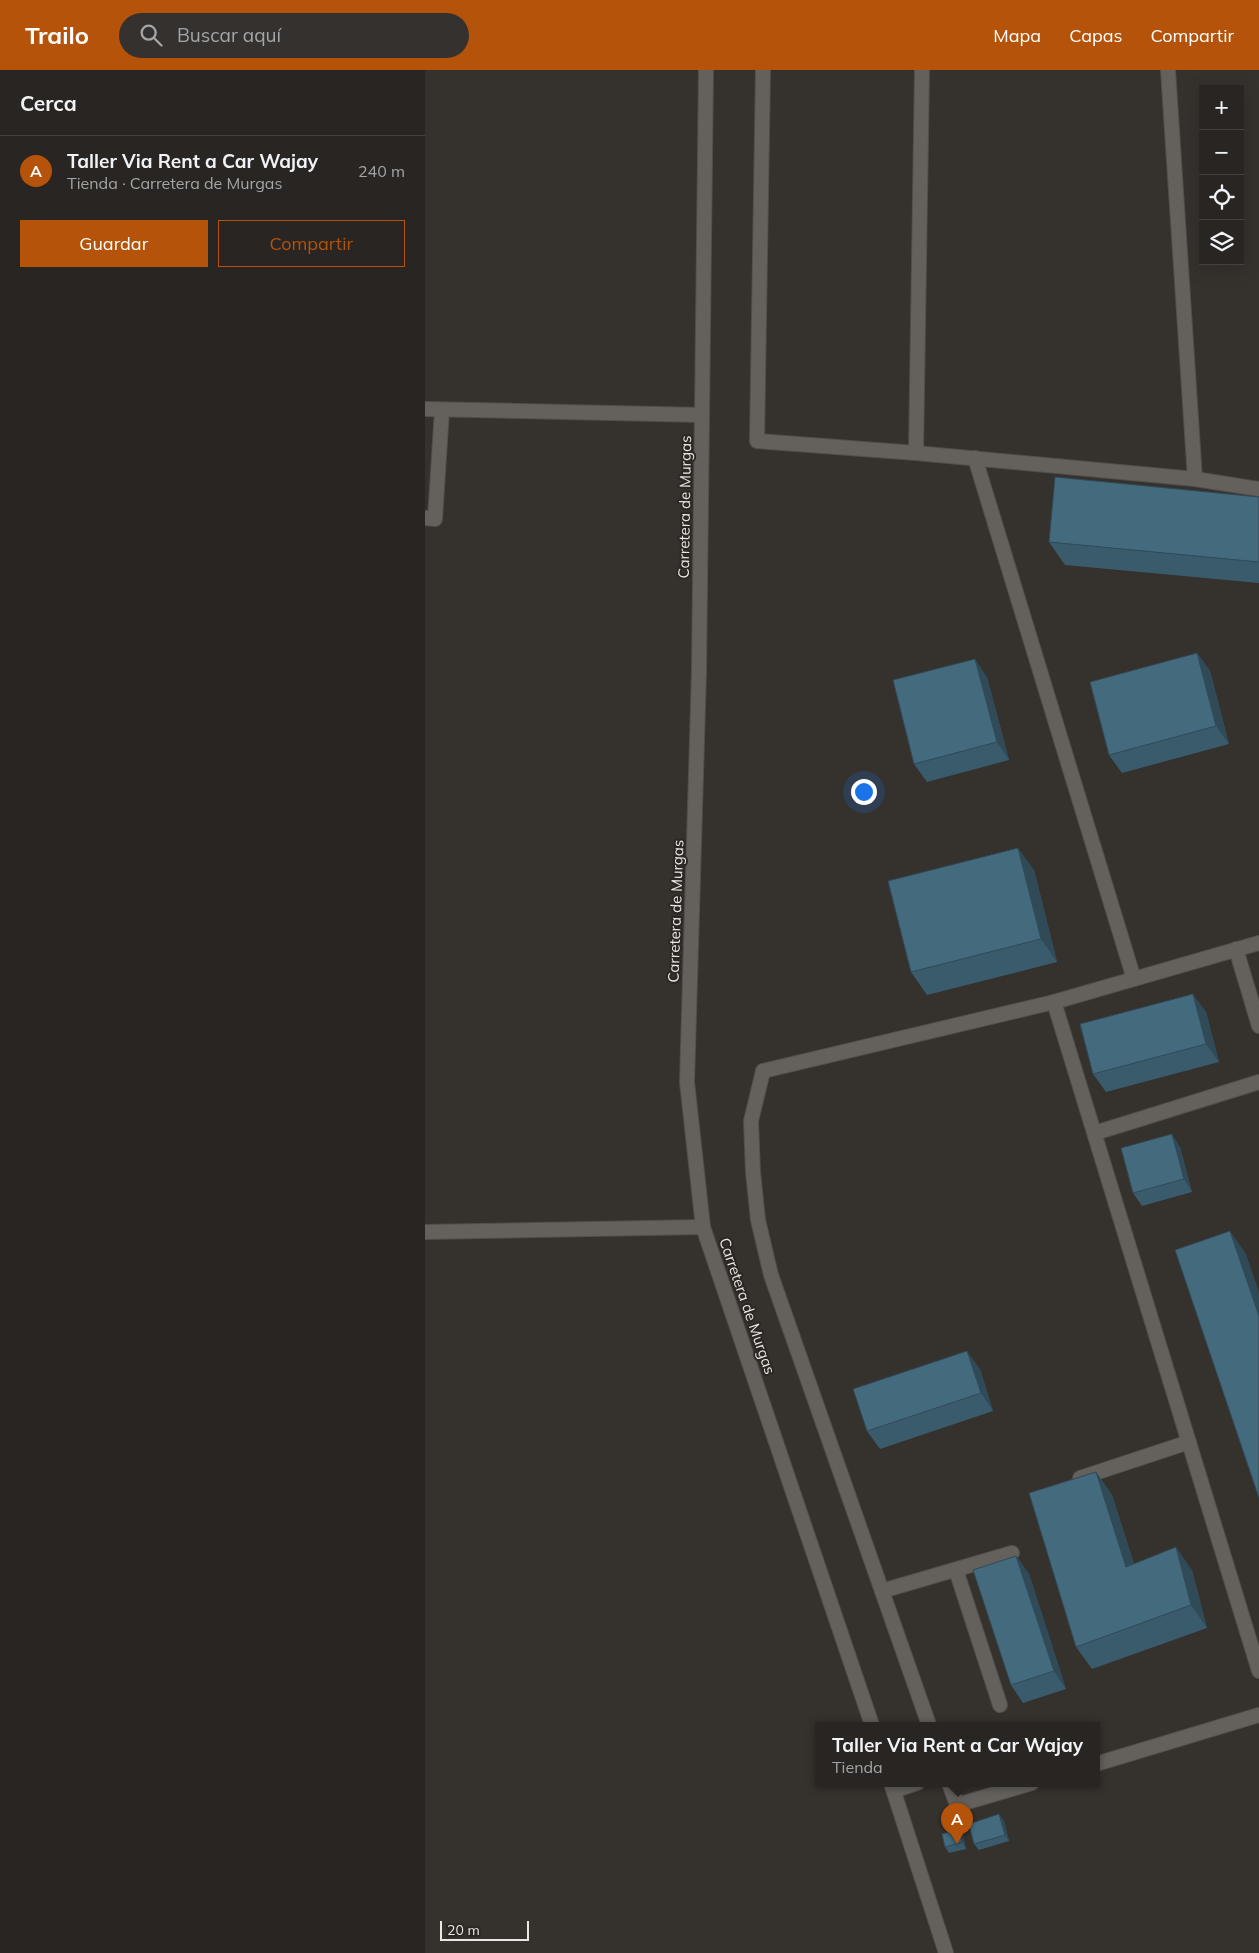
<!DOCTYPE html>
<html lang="es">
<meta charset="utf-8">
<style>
:root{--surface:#282522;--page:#34312f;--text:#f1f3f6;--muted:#a5a5a5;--line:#444240;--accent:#b45309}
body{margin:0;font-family:Mulish,sans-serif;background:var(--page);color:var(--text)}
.controls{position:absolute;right:15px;top:15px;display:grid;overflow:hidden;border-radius:0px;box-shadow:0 5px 20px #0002}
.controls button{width:45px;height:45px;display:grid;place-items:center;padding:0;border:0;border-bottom:1px solid var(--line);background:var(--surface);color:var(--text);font:25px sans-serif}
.scale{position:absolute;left:15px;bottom:12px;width:89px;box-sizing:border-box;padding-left:5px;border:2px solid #e9e7e4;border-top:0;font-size:14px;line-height:18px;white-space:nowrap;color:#e9e7e4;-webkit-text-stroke:4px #2b2723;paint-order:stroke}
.you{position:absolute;left:438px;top:721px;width:18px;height:18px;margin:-12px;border:4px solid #fff;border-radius:50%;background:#1a73e8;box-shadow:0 0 0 8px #1a73e833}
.badge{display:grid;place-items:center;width:32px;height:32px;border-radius:50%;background:var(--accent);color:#fff;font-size:16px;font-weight:700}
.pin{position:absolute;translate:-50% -41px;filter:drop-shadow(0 1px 2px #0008)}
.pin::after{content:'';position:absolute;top:26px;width:18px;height:15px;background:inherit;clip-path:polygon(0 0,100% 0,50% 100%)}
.popup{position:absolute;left:390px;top:1652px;width:285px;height:65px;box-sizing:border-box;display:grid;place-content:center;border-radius:0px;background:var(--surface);filter:drop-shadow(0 1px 4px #0005);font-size:16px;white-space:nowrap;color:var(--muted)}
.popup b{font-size:19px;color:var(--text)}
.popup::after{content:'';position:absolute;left:50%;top:100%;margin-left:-10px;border:10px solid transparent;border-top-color:var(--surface)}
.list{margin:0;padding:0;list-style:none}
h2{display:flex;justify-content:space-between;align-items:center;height:65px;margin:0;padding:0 20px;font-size:21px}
h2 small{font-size:16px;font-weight:400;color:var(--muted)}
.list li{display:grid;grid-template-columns:32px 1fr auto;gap:15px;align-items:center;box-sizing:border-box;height:70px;padding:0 20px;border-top:1px solid var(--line)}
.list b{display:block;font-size:19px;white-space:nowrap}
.list p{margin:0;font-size:16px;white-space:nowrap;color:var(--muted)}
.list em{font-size:16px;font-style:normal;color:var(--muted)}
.actions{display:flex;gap:10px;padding:15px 20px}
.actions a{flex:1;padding:11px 0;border:1px solid var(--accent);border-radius:0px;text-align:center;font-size:18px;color:var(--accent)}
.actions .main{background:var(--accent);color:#fff}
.icon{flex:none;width:28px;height:28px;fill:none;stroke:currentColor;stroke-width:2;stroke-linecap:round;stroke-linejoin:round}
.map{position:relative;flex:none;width:834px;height:1883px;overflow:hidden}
header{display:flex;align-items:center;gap:30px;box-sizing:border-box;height:70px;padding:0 25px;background:var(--accent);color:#fff}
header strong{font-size:24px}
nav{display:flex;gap:28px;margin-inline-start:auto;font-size:18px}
.search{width:350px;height:45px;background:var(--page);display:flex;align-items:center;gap:12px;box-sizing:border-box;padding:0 18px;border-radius:28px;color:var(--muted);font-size:19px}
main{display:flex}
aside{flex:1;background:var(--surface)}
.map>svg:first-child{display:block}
</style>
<header>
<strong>Trailo</strong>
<div class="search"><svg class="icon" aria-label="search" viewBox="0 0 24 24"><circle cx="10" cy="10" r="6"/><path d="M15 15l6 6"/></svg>Buscar aquí</div>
<nav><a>Mapa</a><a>Capas</a><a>Compartir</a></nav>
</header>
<main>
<aside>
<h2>Cerca<small></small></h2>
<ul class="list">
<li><span class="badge">A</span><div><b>Taller Via Rent a Car Wajay</b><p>Tienda · Carretera de Murgas</p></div><em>240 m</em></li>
</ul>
<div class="actions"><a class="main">Guardar</a><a>Compartir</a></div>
</aside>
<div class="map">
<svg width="834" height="1883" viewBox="0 0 834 1883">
<rect width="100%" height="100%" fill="#35312d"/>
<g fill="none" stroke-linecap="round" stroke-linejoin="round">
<g stroke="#514f4b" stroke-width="16">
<g id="service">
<path d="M338 0 332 371 491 383 770 409 743 0"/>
<path d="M0 339 277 345"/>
<path d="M491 383 497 0"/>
<path d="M550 388 709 909"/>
<path d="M770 409 834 419"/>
<path d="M0 448 10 449 17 340"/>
<path d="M811 879 834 956"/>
<path d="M629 932 834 1601"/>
<path d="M338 1001 326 1051 328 1102 333 1150 346 1205 504 1655"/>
<path d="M670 1063 834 1012"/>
<path d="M0 1162 278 1157"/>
<path d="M655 1408 764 1372"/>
<path d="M531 1500 575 1635"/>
<path d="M457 1521 587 1483"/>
<path d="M671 1694 834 1645"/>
<path d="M524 1713 532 1735 607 1713"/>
<path d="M469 1721 492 1713"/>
</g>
</g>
<g stroke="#514f4b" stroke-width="16">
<path id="minor" d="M338 1001 629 932 834 873"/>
</g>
<g stroke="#514f4b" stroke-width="16">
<g id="tertiary">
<path d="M281 0 274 601 262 1012 278 1157 447 1655"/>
<path d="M466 1713 521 1883"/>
</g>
</g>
<use href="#service" stroke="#64615c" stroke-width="14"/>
<use href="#minor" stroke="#64615c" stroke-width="14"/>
<use href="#tertiary" stroke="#64615c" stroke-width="14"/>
</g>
<g fill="#3a5b6c">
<path d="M834 427V513L640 495 624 472Z"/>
<path d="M772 583 785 601 804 674 697 703 684 685Z"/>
<path d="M562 607 584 690 502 712 489 694Z"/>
<path d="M609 800 632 892 502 925 486 902Z"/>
<path d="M781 942 794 992 681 1022 668 1004Z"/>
<path d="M755 1077 767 1122 717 1136 708 1123Z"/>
<path d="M555 1299 568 1341 455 1379 442 1361Z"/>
<path d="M671 1402 687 1425 709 1494 767 1500 782 1558 667 1599 651 1577Z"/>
<path d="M591 1486 604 1504 641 1619 598 1633 586 1615Z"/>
<path d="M579 1751 584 1771 554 1780 549 1774Z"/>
<path d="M533 1759 538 1766 541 1779 524 1783 520 1777Z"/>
</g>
<g fill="#304a58">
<path d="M772 583 785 601 804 674 791 656Z"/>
<path d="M550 589 562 607 584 690 572 672Z"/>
<path d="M593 778 609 800 632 892 616 869Z"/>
<path d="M768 924 781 942 794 992 781 974Z"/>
<path d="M747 1064 755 1077 767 1122 759 1109Z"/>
<path d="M805 1161 821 1184 834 1222V1246Z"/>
<path d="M542 1281 555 1299 568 1341 556 1323Z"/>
<path d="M671 1402 687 1425 717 1520 701 1497Z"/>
<path d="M751 1477 767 1500 782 1558 766 1535Z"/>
<path d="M591 1486 604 1504 641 1619 629 1601Z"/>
<path d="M574 1744 579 1751 584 1771 580 1765Z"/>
<path d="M533 1759 538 1766 541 1779 537 1772Z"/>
</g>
<g fill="#446a7d" stroke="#304a58">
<path d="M630 407 834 427V492L624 472Z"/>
<path d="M772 583 791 656 684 685 665 612Z"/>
<path d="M550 589 572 672 489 694 468 610Z"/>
<path d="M593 778 616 869 486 902 463 811Z"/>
<path d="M768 924 781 974 668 1004 655 954Z"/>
<path d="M747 1064 759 1109 708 1123 696 1078Z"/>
<path d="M805 1161 834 1246V1428L750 1180Z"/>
<path d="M542 1281 556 1323 442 1361 428 1319Z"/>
<path d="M671 1402 701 1497 751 1477 766 1535 651 1577 604 1423Z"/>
<path d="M591 1486 629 1601 586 1615 548 1500Z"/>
<path d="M574 1744 580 1765 549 1774 544 1754Z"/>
<path d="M533 1759 537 1772 520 1777 517 1764Z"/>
</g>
<g text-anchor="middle" stroke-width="4" stroke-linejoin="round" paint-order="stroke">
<g font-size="15" fill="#e9e7e4" stroke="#2b2723">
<text transform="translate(260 437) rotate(-89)" y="5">Carretera de Murgas</text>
<text transform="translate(251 841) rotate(-88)" y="5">Carretera de Murgas</text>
<text transform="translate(322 1236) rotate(71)" y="5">Carretera de Murgas</text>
</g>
</g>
</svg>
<div class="controls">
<button>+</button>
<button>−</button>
<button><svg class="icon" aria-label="locate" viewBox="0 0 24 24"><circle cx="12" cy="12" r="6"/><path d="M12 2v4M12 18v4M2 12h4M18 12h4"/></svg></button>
<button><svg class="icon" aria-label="layers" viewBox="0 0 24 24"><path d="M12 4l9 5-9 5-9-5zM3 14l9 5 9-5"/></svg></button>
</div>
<div class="scale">20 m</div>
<div class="you"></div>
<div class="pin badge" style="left:532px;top:1774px">A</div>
<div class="popup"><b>Taller Via Rent a Car Wajay</b>Tienda</div>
</div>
</main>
